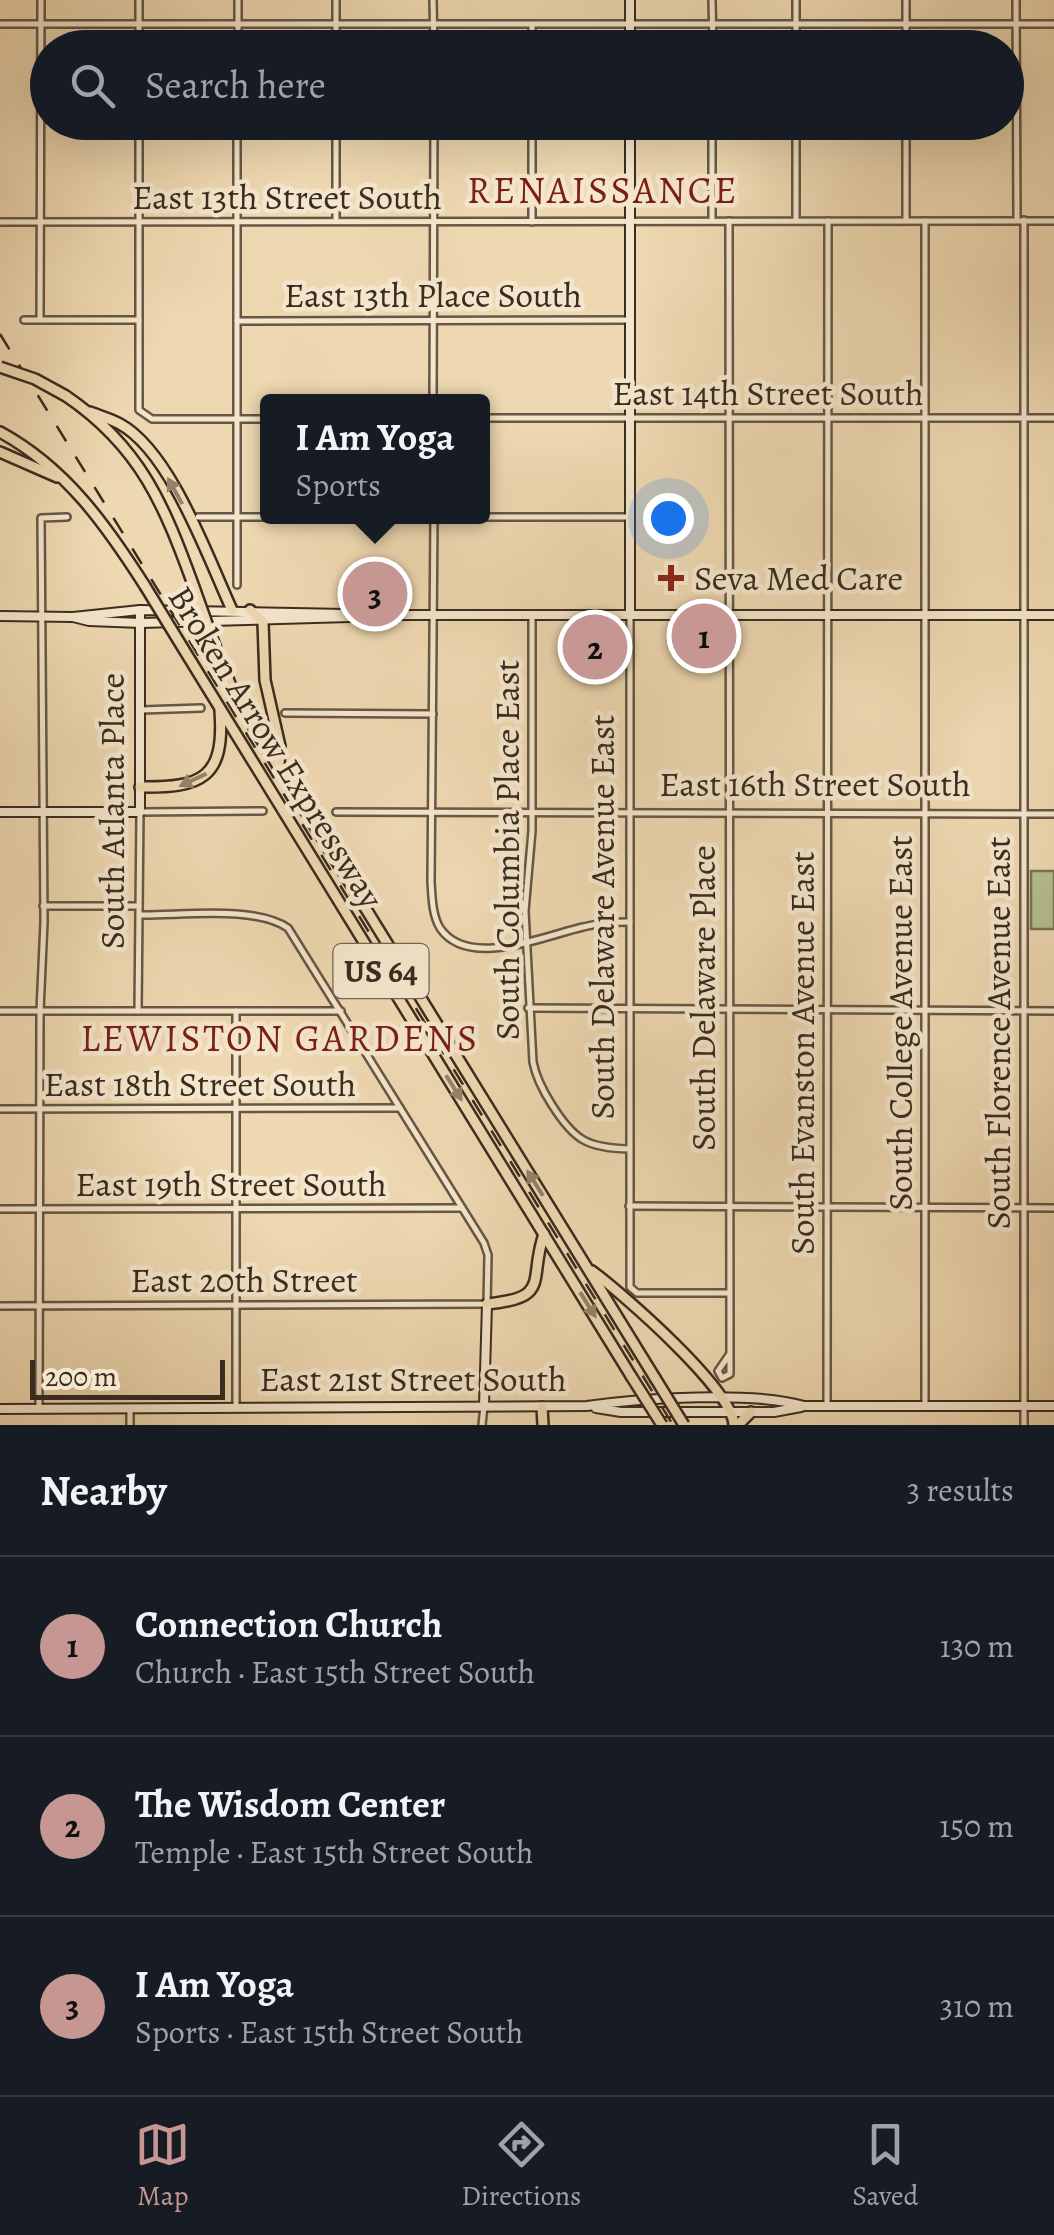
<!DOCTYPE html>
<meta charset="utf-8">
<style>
:root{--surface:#171b24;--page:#20242c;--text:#f1f3f6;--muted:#9ea1a6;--line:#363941;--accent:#c59692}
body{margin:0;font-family:Alegreya,serif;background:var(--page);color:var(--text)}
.scale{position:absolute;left:30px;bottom:25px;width:195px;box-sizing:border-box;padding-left:10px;border:5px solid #3a2c1f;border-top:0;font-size:28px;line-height:35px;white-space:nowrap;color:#3a2c1f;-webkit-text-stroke:8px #f4e6cc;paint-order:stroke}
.you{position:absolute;left:668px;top:518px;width:35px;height:35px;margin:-25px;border:8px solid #fff;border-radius:50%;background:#1a73e8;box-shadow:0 0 0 15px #1a73e833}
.badge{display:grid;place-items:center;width:65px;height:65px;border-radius:50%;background:var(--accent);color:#111;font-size:32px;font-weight:700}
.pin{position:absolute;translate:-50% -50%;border:5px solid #fff;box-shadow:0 2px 10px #0006}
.popup{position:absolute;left:260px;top:394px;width:230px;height:130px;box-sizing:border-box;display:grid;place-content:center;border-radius:10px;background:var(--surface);filter:drop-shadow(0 2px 8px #0005);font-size:32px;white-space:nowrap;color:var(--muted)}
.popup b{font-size:38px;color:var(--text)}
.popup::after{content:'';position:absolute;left:50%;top:100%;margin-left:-20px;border:20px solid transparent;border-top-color:var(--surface)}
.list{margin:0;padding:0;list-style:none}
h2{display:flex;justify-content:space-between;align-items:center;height:130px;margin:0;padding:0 40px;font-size:42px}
h2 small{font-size:32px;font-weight:400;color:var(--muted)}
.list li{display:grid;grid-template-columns:65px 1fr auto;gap:30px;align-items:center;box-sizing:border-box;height:180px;padding:0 40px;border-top:2px solid var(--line)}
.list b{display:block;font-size:38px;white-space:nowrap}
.list p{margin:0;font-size:32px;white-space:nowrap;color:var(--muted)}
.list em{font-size:32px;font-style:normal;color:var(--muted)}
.icon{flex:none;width:55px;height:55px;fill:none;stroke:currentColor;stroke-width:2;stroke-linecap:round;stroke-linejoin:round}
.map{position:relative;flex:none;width:1054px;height:1425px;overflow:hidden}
.search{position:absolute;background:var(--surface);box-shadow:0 10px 40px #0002;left:30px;right:30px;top:30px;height:110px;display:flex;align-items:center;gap:25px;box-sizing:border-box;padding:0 35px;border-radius:55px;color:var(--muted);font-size:38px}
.sheet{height:670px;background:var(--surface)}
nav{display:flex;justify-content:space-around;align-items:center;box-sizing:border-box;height:140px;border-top:2px solid var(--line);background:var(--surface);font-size:28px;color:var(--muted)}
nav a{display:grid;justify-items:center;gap:5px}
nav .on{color:var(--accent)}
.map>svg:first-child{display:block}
</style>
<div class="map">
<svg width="1054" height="1425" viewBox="0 0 1054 1425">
<rect width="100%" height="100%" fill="#eed8b1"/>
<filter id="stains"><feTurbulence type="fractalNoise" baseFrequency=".002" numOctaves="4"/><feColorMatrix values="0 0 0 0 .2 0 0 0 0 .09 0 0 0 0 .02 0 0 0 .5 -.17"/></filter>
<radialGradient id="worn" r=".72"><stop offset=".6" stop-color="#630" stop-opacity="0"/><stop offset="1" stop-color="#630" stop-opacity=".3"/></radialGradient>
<rect fill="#b5bf8e" stroke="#787656" stroke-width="2.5" x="1031" y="871" width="23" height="58"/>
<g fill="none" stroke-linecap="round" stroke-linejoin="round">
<g stroke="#675744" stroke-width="10">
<g id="street">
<path d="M139 0V48"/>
<path d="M433 0 434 48"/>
<path d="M712 0 713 48"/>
<path d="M796 0V48"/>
<path d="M1016 0 1017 220"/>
<path d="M0 24H1054"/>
<path d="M238 48V0"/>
<path d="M336 48V0"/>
<path d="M532 48V25"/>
<path d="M906 48V0"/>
<path d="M139 122V410L152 419H268"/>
<path d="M712 219V122"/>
<path d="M796 219V122"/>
<path d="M906 219V122"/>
<path d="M1024 220V1425"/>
<path d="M336 221V122"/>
<path d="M925 221V1406"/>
<path d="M0 222 1054 221"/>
<path d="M532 222V122"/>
<path d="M24 320H139"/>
<path d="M40 320 41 0"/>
<path d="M237 321 629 320"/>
<path d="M433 402 434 122"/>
<path d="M482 418H1054"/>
<path d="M434 516 431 882C432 896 432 915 440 928 468 970 547 935 583 927 599 923 614 922 630 922"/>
<path d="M198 517H630"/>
<path d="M237 585V122"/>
<path d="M532 615V831L525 911 533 1062C536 1078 543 1091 552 1105 574 1140 587 1148 629 1149"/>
<path d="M630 616V1287L637 1293H729"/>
<path d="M141 710 201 708"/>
<path d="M285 713 433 714"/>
<path d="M336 812 1054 814"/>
<path d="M43 906H139"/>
<path d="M528 1008 1054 1011"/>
<path d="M0 1011H341"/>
<path d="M138 1011 140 812 263 811"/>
<path d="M0 1109 400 1108"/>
<path d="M629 1206 1054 1208"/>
<path d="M0 1209 462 1208"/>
<path d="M0 1306 487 1304 488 1255 484 1243 288 928C255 905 179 916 139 915"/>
<path d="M729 1355 718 1371 722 1378 730 1374 729 221"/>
<path d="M236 1406V1011"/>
<path d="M827 1406 828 221"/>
<path d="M39 1408 40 1011 44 922 41 518 67 517"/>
<path d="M130 1425V1410"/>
<path d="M482 1425 484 1406"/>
</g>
</g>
<g stroke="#3a2c1f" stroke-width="12">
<g id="secondary">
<path d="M630 0V48"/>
<path d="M630 122V615"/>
<path d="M0 616 73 617 89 621 141 623 350 617"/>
<path d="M73 617 140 610 399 615H1054"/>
<path d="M0 812H140V610"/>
<path d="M484 1406 487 1304"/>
<path d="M596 1408 621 1412H774L801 1407"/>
<path d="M0 1409 587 1406C641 1398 753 1391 804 1406H1054"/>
</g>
</g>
<g stroke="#3a2c1f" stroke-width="14">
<g id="highway">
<path d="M66 396C141 447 164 505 194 587"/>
<path d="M90 412C100 416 111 419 120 424 171 452 208 558 232 610"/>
<path d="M0 432C66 468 106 525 145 586"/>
<path d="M0 452 57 477"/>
<path d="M250 610 263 622 265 680 280 746 279 766"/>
<path d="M178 640 631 1376"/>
<path d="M215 646 233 691 255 729 655 1378"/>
<path d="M140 787C202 788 225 778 220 711"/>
<path d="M592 1271C623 1294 733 1390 734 1425"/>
<path d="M487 1304C552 1298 528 1280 544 1234"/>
<path d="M542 1407 543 1425"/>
<path d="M738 1425 751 1412"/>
</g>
</g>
<use href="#street" stroke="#f4e6cc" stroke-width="5"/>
<use href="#secondary" stroke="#f4e6cc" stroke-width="8"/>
<use href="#highway" stroke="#eed8b1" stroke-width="9"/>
<path stroke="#3a2c1f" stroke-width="2.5" stroke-dasharray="18 18" stroke-linecap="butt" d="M0 334 673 1425"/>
<g stroke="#3a2c1f" stroke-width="14" stroke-linecap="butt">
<g id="highway-bridge">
<path d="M0 367 35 379 66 396"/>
<path d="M145 586 178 640"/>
<path d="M194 587 215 646"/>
<path d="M631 1376 662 1425"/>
<path d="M655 1378 684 1425"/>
</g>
</g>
<use href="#highway-bridge" stroke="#eed8b1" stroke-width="9"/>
</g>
<defs><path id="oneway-solid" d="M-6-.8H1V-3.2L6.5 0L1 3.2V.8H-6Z" transform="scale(2.5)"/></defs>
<g fill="#948268">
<use href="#oneway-solid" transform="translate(175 491) rotate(-119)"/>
<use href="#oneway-solid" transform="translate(193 780) rotate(155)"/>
<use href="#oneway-solid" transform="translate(454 1088) rotate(58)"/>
<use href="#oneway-solid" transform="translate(535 1183) rotate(-122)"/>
<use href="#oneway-solid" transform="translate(588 1305) rotate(58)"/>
</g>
<path fill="#8f2418" stroke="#f4e6cc" stroke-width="4" d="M666 563h10v10h10v10h-10v10h-10v-10h-10v-10h10z"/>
<g text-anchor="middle" stroke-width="9" stroke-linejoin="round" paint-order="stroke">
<rect fill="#f4e6cc" stroke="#726453" stroke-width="2.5" x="333.5" y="944" width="95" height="54" rx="8"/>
<g font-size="32" font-weight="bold" fill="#3a2c1f">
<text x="381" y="982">US 64</text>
</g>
<g font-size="35" fill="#3a2c1f" stroke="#f4e6cc">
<text x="287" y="209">East 13th Street South</text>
<text x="433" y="307">East 13th Place South</text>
<text x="768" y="405">East 14th Street South</text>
<text transform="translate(276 747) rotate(58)" y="12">Broken Arrow Expressway</text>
<text x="815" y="796">East 16th Street South</text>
<text transform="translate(112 811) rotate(-90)" y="12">South Atlanta Place</text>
<text transform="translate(507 850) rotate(-90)" y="12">South Columbia Place East</text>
<text transform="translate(602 917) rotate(-90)" y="12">South Delaware Avenue East</text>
<text transform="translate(703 998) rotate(-90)" y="12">South Delaware Place</text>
<text transform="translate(900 1023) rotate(-90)" y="12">South College Avenue East</text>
<text transform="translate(998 1033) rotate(-90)" y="12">South Florence Avenue East</text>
<text transform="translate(802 1053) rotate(-90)" y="12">South Evanston Avenue East</text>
<text x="200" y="1096">East 18th Street South</text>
<text x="231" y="1196">East 19th Street South</text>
<text x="244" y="1292">East 20th Street</text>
<text x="413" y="1391">East 21st Street South</text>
</g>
<g font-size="35" fill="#3a2c1f" stroke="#f4e6cc" text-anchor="start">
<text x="694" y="590">Seva Med Care</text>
</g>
<g font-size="38" letter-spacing="2.5" fill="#7a1f14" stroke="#f4e6cc">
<text x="603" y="203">RENAISSANCE</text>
<text x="280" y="1051">LEWISTON GARDENS</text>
</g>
</g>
<rect width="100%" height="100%" filter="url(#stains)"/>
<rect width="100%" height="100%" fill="url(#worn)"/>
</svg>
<div class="scale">200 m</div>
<div class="you"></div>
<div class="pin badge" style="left:704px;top:636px">1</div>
<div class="pin badge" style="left:595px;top:647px">2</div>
<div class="pin badge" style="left:375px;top:594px">3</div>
<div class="popup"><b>I Am Yoga</b>Sports</div>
<div class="search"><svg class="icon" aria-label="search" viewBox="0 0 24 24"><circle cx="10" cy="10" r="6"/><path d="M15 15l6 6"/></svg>Search here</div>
</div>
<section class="sheet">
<h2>Nearby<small>3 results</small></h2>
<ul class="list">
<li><span class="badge">1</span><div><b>Connection Church</b><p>Church · East 15th Street South</p></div><em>130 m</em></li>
<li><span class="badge">2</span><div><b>The Wisdom Center</b><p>Temple · East 15th Street South</p></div><em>150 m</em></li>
<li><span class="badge">3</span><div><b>I Am Yoga</b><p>Sports · East 15th Street South</p></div><em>310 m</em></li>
</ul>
</section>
<nav>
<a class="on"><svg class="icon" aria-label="map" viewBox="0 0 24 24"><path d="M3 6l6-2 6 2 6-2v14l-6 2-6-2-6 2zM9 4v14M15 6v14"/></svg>Map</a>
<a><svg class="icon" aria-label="directions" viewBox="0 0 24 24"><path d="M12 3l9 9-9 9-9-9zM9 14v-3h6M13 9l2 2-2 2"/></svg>Directions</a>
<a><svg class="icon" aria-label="saved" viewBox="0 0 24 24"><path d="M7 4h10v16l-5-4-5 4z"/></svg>Saved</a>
</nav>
